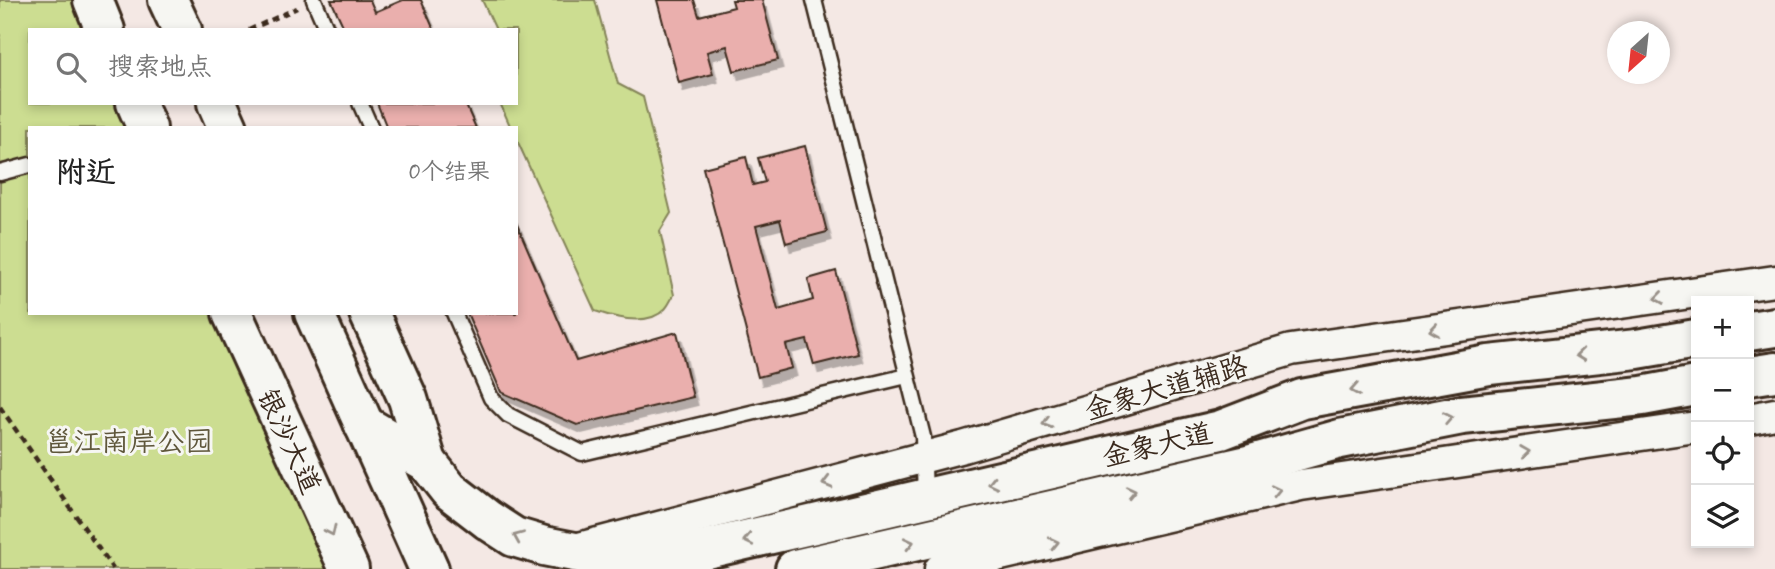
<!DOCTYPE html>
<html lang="zh">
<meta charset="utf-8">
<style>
:root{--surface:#fff;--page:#f2f2f2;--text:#222;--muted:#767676;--line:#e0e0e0}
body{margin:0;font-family:Mynerve,"LXGW WenKai TC",sans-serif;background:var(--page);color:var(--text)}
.controls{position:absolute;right:21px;bottom:21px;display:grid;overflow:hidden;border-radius:0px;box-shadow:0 4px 10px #0003}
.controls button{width:63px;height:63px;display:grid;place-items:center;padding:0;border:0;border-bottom:2px solid var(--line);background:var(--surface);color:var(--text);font:35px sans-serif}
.compass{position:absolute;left:1607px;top:21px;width:63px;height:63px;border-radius:50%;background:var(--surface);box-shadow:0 4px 10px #0003;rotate:207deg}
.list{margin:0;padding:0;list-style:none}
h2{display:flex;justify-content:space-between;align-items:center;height:91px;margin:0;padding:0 28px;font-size:30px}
h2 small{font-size:23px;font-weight:400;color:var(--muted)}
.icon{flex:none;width:38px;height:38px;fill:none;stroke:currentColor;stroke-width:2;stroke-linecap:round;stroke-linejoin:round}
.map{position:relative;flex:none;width:1775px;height:569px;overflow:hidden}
.search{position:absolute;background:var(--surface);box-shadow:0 4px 10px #0003;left:28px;top:28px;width:490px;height:77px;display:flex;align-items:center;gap:18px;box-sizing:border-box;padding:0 24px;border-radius:0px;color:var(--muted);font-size:26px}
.panel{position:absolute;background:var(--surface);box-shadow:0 4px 10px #0003;left:28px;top:126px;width:490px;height:189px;border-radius:0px}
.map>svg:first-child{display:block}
</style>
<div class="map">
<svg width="1775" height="569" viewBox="0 0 1775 569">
<defs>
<filter id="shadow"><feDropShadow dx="4.5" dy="8" stdDeviation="0" flood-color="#0004"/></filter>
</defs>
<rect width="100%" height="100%" fill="#f4e8e4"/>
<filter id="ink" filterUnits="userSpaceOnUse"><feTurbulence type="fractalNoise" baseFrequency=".0143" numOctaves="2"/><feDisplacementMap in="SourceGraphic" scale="14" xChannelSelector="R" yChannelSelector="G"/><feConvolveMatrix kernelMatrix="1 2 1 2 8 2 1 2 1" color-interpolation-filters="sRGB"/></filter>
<g filter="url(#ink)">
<g fill="#ccdd91" stroke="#848458" stroke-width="2">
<path d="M0 0H93L105 30H30V103H136L147 128H30V313H232L349 569H0Z"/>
<path d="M482 0H595L618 84 643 97 671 213 660 231 674 295C671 299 669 305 665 309 648 327 615 318 595 311L516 138V128H511L500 103H516V30H496Z"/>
</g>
<g fill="#eaafad" stroke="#3b2a1e" stroke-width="2" filter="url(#shadow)">
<path d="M331 0H370L375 12 403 0H421L434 30H345Z"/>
<path d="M657 0H694L699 16 734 7 732 0H762L778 60 734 71 727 46 707 52 713 74 679 83Z"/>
<path d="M377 103H465L476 128H387Z"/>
<path d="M805 146 827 232 786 243 780 220 756 226 778 310 813 300 808 279 836 271 858 354 814 365 807 340 786 345 792 368 758 377 703 168 746 157 753 185 765 182 758 158Z"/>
<path d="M516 222 576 361 677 332 693 397 577 425 501 392 467 313H516Z"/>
</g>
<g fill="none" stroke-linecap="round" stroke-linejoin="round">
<g stroke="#3b2a1e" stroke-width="19">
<g id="lane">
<path d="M314 0 327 30"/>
<path d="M814 0 923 437 925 497"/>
<path d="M360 103 371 128"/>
<path d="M0 173 30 165"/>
<path d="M454 313 491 398 508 415 582 453 907 376"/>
</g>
</g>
<g stroke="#3b2a1e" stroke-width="35">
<g id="street">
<path d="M1749 419 1775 414"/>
<path d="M579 548 963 447 1291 350 1775 281"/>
<path d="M940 569 1301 485 1696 427"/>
</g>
</g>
<g stroke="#3b2a1e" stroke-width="44">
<g id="secondary">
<path d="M93 0 105 30"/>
<path d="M168 0 182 30"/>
<path d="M136 103 147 128"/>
<path d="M217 103 228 128"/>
<path d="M232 313 349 569"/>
<path d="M314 313 429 569"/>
<path d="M369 313 408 399 427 462"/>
<path d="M1749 331 1775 327"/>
<path d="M1749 376 1775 372"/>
<path d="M364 425 427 462 449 490 488 520 514 537 544 546 595 556 648 560"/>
<path d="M620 569 1221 430 1302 399 1489 365 1637 349 1696 339"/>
<path d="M795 569 1248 465 1340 439 1462 415 1642 396 1696 386"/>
</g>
</g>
<g stroke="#3b2a1e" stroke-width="4.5" stroke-dasharray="7 5" stroke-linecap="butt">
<path d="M249 30 297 8"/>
<path d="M0 407 113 569"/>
</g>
<use href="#lane" stroke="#f6f6f2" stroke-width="14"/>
<use href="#street" stroke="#f6f6f2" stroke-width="30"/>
<use href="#secondary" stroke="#f6f6f2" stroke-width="38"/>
</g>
<defs><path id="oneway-chevron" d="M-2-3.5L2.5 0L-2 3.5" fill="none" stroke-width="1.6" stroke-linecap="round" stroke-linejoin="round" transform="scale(1.75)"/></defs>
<g stroke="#989088">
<use href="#oneway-chevron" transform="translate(1659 298) rotate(172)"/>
<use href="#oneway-chevron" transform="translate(1434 330) rotate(172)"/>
<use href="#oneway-chevron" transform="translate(1580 355) rotate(174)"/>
<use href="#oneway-chevron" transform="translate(1355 390) rotate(170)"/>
<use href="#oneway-chevron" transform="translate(1448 418) rotate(-11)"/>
<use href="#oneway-chevron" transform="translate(1047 423) rotate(164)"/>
<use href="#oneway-chevron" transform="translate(1525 452) rotate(-8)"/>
<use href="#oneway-chevron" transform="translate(827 483) rotate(165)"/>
<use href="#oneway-chevron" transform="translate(993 483) rotate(167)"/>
<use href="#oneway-chevron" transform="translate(1276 491) rotate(-13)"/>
<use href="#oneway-chevron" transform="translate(1131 492) rotate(-13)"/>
<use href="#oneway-chevron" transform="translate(331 531) rotate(65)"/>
<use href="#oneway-chevron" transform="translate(518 537) rotate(-157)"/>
<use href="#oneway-chevron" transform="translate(748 540) rotate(167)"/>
<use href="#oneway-chevron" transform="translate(909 543) rotate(-13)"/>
<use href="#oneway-chevron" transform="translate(1054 543) rotate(-13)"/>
</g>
</g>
<g text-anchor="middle" stroke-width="6" stroke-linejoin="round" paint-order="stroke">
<g font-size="28" fill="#3b2a1e" stroke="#f6f6f2">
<text transform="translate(1166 387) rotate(-16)" y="10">金象大道辅路</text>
<text transform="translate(290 441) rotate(65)" y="10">银沙大道</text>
<text transform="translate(1157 444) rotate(-13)" y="10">金象大道</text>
</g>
<g font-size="28" fill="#5f573b" stroke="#f6f6f2">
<text x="129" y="451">邕江南岸公园</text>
</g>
</g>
</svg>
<div class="controls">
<button>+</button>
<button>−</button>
<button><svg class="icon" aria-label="locate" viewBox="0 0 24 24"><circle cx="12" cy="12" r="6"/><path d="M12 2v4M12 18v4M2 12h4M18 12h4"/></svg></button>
<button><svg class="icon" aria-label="layers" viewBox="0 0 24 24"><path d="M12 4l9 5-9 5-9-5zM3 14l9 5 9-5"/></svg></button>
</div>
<svg class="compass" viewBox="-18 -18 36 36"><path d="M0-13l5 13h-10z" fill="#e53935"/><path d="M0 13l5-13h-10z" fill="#767676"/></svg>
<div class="search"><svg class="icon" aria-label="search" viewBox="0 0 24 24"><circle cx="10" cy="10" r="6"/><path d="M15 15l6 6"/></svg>搜索地点</div>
<section class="panel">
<h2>附近<small>0个结果</small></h2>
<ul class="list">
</ul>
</section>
</div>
